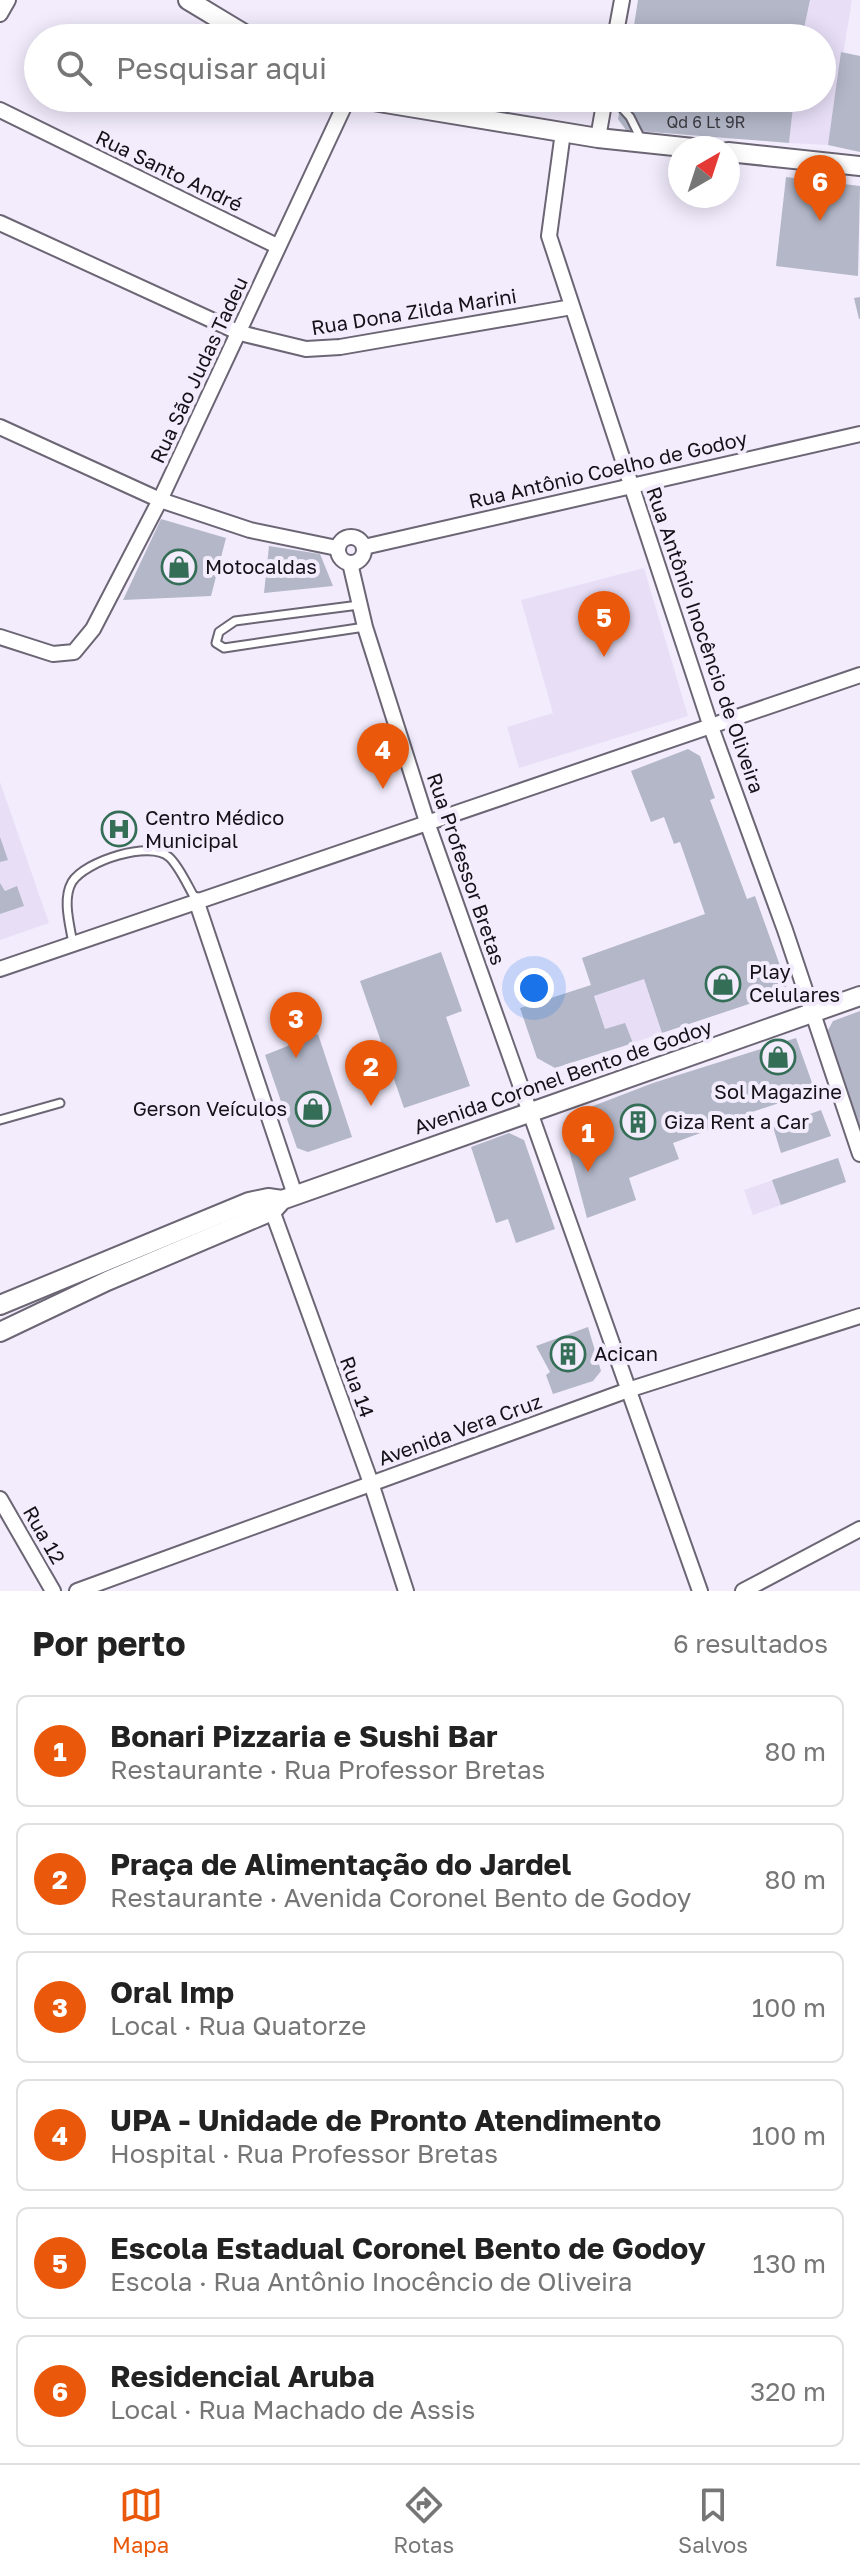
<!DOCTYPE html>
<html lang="pt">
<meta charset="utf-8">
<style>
:root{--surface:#fff;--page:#f2f2f2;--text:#222;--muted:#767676;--line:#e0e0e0;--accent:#ea580c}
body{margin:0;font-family:"Golos Text",sans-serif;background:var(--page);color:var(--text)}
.compass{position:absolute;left:668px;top:136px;width:72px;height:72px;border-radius:50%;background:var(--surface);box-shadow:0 4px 20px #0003;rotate:39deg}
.you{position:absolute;left:534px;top:988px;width:28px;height:28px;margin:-20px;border:6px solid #fff;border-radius:50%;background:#1a73e8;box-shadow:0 0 0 12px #1a73e833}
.badge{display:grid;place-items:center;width:52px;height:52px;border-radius:50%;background:var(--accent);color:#fff;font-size:26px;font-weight:700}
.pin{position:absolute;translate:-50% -66px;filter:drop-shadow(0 2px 4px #0008)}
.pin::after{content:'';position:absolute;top:42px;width:28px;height:24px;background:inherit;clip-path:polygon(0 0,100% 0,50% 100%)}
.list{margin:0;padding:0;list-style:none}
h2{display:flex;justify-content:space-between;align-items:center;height:104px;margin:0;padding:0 32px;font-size:34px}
h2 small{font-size:26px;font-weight:400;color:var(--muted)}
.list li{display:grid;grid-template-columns:52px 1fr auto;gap:24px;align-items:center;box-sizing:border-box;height:112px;margin:0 16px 16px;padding:0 16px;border:2px solid var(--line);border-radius:12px}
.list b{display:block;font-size:30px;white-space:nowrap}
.list p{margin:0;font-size:26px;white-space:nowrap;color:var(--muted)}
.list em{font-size:26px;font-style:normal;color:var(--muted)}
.icon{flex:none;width:44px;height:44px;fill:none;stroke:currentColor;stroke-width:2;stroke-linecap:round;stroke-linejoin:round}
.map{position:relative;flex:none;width:860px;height:1591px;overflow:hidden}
.search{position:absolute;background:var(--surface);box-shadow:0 4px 20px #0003;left:24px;right:24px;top:24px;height:88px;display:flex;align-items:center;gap:20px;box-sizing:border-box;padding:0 28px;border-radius:44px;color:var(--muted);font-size:30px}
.sheet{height:872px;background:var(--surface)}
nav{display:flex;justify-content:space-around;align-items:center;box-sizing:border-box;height:112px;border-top:2px solid var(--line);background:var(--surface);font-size:22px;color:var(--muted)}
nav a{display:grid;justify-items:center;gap:4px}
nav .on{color:var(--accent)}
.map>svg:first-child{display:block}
</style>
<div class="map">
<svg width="860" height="1591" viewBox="0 0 860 1591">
<rect width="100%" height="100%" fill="#f2ecfd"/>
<g fill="#e8dff7">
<path d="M810 0H852L828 145 789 143 794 98H822V38H802Z"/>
<path d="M644 568 688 716 519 768 507 727 553 713 521 600Z"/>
<path d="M0 782 49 923 0 940Z"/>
<path d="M632 941 662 1033 612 1050 582 958Z"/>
<path d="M838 1158 846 1182 753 1215 744 1190Z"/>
</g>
<g fill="#b3b7c8">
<path d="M638 0H810L802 38H632Z"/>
<path d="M841 52 860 56V152L828 145Z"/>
<path d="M622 98H794L789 143 626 130 618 119Z"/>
<path d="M786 177 860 186 858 276 776 266Z"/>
<path d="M860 297V319H859L854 298Z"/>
<path d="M161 519 226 538 211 596 123 600Z"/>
<path d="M269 546 320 554 333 586 264 593Z"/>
<path d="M688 749 700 756 715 798 710 800 747 899 755 896 787 985 782 993 662 1033 644 979 594 996 605 1029 625 1023 633 1043 555 1068 537 1058 520 1008 591 985 582 958 705 914 680 842 674 844 664 817 651 822 631 771Z"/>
<path d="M0 837 8 860 0 862Z"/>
<path d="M0 883 5 891 17 886 24 906 0 914Z"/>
<path d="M441 952 462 1011 446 1017 470 1086 404 1108 360 981Z"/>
<path d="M860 1011V1126H859L827 1032 833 1021Z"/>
<path d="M318 1034 352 1137 308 1152 297 1148 265 1055Z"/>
<path d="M796 1038 815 1091 716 1124 717 1127 673 1143 679 1159 629 1178 636 1200 587 1218 565 1135 563 1123 567 1121V1116L653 1083Z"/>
<path d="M821 1110 831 1136 781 1153 773 1127Z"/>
<path d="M509 1133 524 1140 555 1229 516 1243 508 1219 496 1223 471 1147Z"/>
<path d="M838 1158 846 1182 781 1205 772 1180Z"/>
<path d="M588 1327 601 1371 593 1381 553 1394 546 1375 550 1372 536 1346Z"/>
</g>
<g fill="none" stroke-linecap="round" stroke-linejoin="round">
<g stroke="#6b6574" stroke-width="11">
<g id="service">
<path d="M613 98 630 117 641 139"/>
<path d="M359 605 235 621 219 632 216 643 224 648 365 627"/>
<path d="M73 944C70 925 62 899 72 882 85 861 150 840 169 857 180 867 188 887 196 900"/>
<path d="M0 1120 60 1103"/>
</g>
</g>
<g stroke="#6b6574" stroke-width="18">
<g id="minor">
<path d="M0 14 8 0"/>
<path d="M615 38 622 0"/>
<path d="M0 110 277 246"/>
<path d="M563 132 549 236 711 727 785 930 860 1154"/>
<path d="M598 138 605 98"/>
<path d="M0 223 240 333 306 349 340 347 572 307"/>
<path d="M0 427 160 500 250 530 337 548"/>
<circle cx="351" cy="550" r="13"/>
<path d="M364 547 860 434"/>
<path d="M350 563 365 627 428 825 700 1591"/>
<path d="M0 637 53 654 74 652 93 629 160 500 348 98"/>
<path d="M196 900 295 1195"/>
<path d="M0 969 860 675"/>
<path d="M269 1202 371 1483 406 1591"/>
<path d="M0 1499 53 1591"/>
<path d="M77 1591 631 1389 860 1316"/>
<path d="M743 1591 860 1529"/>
</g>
</g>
<g stroke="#6b6574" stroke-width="22">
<g id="secondary">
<path d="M188 0 251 38"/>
<path d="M355 98 598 138 693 148"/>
<path d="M728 152 860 166"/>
<path d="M0 1305 249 1202 268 1198 282 1200"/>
<path d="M0 1332 107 1281 272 1211 282 1200 860 996"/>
</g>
</g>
<use href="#service" stroke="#fff" stroke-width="7"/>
<use href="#minor" stroke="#fff" stroke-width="14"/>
<use href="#secondary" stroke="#fff" stroke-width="18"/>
</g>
<defs>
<g id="shop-ring" transform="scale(1.8)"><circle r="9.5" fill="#f2ecfd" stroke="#356e56" stroke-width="1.5"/><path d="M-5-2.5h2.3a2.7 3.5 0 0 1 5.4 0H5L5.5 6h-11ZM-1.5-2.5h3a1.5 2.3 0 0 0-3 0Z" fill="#356e56"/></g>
<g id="hospital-ring" transform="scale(1.8)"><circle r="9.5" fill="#f2ecfd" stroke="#356e56" stroke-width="1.5"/><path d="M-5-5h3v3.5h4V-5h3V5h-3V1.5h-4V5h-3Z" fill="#356e56"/></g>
<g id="building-ring" transform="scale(1.8)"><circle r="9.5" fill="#f2ecfd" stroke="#356e56" stroke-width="1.5"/><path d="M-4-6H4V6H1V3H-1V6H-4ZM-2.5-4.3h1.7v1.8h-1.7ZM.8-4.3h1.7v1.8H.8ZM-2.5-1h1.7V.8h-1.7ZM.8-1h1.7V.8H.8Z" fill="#356e56"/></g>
</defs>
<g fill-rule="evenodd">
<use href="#shop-ring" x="179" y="567"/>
<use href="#hospital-ring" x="119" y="829"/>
<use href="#shop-ring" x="723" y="984"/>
<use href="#shop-ring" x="778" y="1057"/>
<use href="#shop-ring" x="313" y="1109"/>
<use href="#building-ring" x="638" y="1122"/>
<use href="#building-ring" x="568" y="1354"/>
</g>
<g text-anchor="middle" stroke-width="8" stroke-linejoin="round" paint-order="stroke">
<g font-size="16" fill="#3c3b44">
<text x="706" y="128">Qd 6 Lt 9R</text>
</g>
<g font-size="20" fill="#141218" stroke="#f2ecfd">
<text transform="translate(169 171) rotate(26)" y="7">Rua Santo André</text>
<text transform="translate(414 312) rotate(-9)" y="7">Rua Dona Zilda Marini</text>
<text transform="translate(199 370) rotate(-65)" y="7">Rua São Judas Tadeu</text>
<text transform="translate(608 470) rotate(-13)" y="7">Rua Antônio Coelho de Godoy</text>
<text transform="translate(705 640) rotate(71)" y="7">Rua Antônio Inocêncio de Oliveira</text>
<text transform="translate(466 869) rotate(71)" y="7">Rua Professor Bretas</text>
<text transform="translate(563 1077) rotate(-19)" y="7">Avenida Coronel Bento de Godoy</text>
<text transform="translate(357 1387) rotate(70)" y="7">Rua 14</text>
<text transform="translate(460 1430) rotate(-20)" y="7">Avenida Vera Cruz</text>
<text transform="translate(44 1535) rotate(60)" y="7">Rua 12</text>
</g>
<g font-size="20" fill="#141218" stroke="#f2ecfd" text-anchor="start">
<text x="205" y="574">Motocaldas</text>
<text x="145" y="825">Centro Médico<tspan x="145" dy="23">Municipal</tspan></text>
<text x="749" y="979">Play<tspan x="749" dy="23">Celulares</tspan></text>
<text x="778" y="1099" text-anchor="middle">Sol Magazine</text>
<text x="287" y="1116" text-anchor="end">Gerson Veículos</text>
<text x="664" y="1129">Giza Rent a Car</text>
<text x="594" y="1361">Acican</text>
</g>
</g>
</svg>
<svg class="compass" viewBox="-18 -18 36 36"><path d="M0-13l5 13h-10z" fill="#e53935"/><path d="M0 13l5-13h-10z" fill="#767676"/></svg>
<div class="you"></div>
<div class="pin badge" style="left:588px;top:1172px">1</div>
<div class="pin badge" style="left:371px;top:1106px">2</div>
<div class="pin badge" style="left:296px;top:1058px">3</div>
<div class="pin badge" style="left:383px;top:789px">4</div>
<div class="pin badge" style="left:604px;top:657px">5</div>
<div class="pin badge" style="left:820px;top:221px">6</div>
<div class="search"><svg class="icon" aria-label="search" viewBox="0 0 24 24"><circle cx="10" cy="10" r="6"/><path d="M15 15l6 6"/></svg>Pesquisar aqui</div>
</div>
<section class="sheet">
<h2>Por perto<small>6 resultados</small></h2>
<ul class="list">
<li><span class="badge">1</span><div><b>Bonari Pizzaria e Sushi Bar</b><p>Restaurante · Rua Professor Bretas</p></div><em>80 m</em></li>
<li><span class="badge">2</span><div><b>Praça de Alimentação do Jardel</b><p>Restaurante · Avenida Coronel Bento de Godoy</p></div><em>80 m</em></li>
<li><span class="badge">3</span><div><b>Oral Imp</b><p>Local · Rua Quatorze</p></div><em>100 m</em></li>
<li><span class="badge">4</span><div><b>UPA - Unidade de Pronto Atendimento</b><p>Hospital · Rua Professor Bretas</p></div><em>100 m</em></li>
<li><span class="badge">5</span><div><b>Escola Estadual Coronel Bento de Godoy</b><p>Escola · Rua Antônio Inocêncio de Oliveira</p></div><em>130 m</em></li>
<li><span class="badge">6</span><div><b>Residencial Aruba</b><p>Local · Rua Machado de Assis</p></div><em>320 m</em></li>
</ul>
</section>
<nav>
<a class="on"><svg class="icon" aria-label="map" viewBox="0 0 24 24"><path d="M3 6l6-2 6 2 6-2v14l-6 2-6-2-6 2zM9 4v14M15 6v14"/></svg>Mapa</a>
<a><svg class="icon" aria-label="directions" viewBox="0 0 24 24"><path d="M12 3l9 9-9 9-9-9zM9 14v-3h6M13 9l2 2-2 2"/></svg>Rotas</a>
<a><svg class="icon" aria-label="saved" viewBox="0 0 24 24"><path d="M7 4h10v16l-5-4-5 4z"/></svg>Salvos</a>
</nav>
